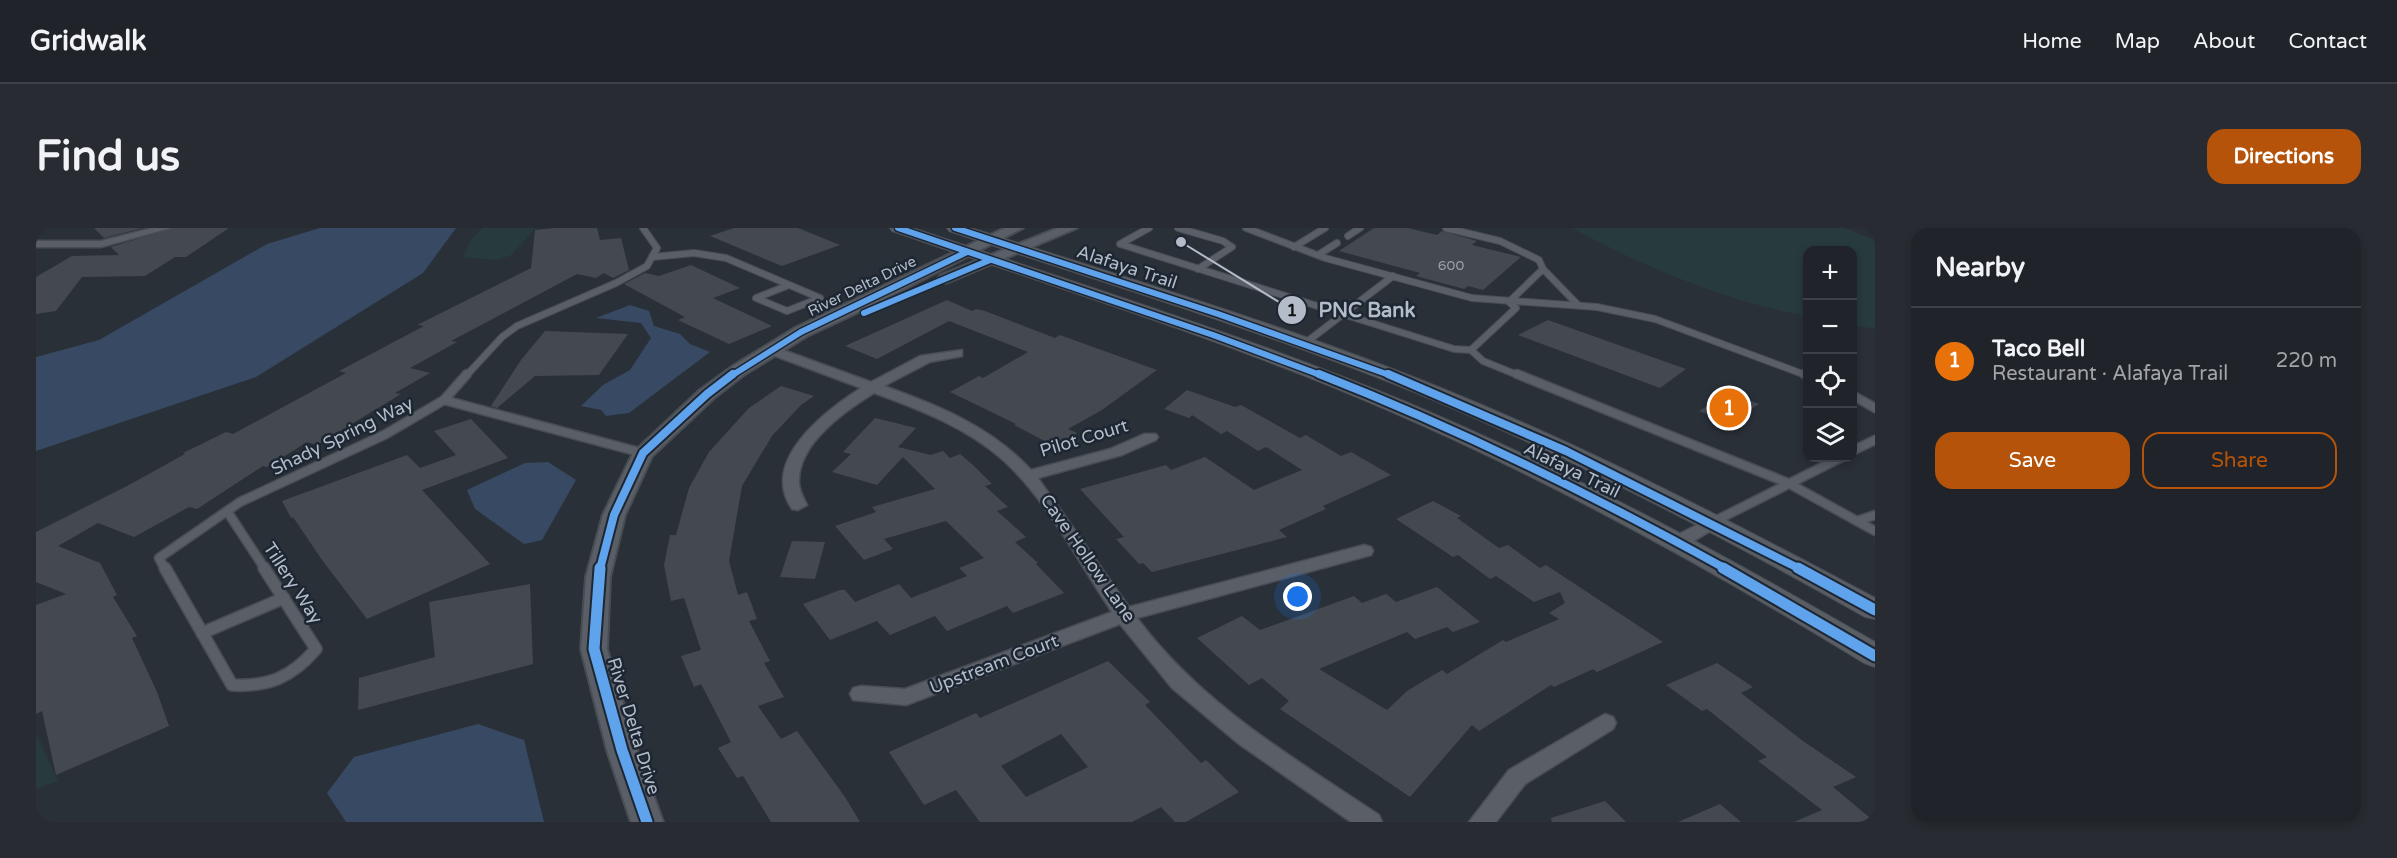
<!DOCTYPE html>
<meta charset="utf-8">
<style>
:root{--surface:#20242a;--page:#282c32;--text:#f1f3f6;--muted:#a2a4a8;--line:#3d4147;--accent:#b45309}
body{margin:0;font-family:"Varela Round",sans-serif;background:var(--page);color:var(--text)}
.controls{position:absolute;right:18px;top:18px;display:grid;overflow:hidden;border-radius:12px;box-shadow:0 3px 9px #0003}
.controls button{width:54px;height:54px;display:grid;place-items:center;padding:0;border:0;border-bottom:2px solid var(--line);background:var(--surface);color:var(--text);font:30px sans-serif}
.you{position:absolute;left:1262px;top:369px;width:21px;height:21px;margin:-15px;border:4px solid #fff;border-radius:50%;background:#1a73e8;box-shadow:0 0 0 9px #1a73e833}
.badge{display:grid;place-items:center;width:39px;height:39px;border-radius:50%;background:var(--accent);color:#fff;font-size:20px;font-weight:700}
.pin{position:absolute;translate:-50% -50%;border:3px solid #fff;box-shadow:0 2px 6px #0006}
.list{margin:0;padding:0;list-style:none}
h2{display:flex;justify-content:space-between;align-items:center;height:78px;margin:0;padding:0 24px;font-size:26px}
h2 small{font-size:20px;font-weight:400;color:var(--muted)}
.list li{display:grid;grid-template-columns:39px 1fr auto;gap:18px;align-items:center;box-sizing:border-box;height:108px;padding:0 24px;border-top:2px solid var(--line)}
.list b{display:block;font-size:22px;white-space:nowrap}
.list p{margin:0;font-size:20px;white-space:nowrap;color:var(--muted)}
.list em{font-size:20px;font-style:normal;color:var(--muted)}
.actions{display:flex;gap:12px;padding:18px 24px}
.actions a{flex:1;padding:14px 0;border:2px solid var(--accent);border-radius:18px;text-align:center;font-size:21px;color:var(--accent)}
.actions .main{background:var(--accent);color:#fff}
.icon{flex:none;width:33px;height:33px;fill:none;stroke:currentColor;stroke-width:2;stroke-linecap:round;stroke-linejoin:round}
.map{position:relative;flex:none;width:1839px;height:594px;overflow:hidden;border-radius:18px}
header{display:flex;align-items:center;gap:36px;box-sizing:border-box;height:84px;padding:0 30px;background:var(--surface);border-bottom:2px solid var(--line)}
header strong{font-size:28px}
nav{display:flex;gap:33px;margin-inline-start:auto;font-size:21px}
.intro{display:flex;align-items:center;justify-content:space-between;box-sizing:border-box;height:144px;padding:0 36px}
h1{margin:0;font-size:42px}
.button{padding:15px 27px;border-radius:18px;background:var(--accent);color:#fff;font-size:21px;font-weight:700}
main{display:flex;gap:36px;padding:0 36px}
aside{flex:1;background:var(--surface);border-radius:18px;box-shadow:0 3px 9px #0003}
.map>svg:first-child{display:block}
</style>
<header>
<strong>Gridwalk</strong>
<nav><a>Home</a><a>Map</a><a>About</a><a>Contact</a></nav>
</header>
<div class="intro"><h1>Find us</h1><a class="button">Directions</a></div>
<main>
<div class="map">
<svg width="1839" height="594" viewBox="0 0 1839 594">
<rect width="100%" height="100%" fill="#2a3038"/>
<g fill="#273a3e">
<path d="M447 0H500L474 28 457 32 427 29 435 11Z"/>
<path d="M1536 0H1808L1839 12V101L1817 97 1816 22H1772L1771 88C1689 73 1610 40 1536 0Z"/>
<path d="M0 506 22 553 0 561Z"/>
</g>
<g fill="#384963">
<path d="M284 0H420L387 45 220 149 0 223V129L63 112 231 16Z"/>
<path d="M594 77 613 83 618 98 644 106 654 116 674 124 593 185 570 188 565 182 545 178 567 157 594 142 615 110 605 95 560 90Z"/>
<path d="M512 234 540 252 506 312 488 316 439 281 431 262 489 235Z"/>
<path d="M442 496 488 512 508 594H310L291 565 318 529Z"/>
</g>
<g fill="#444950" fill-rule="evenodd">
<path d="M58 0H107L68 10Z"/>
<path d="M137 0H193L150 29H139L109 48 46 49 20 83 0 86V49L36 28 83 27 75 19Z"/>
<path d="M519 0H561L564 12 585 10 593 42 577 50 568 45 560 50 541 46 415 113 421 114 374 140 394 145 359 165 365 166 281 217 271 214 231 239 227 238 161 281 153 279 98 309 62 295 22 318 64 335 81 367 77 369 101 408 96 410 121 464 133 498 20 547 6 483 0 486V377L30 366 0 354V304L91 258 149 226 147 225 190 204 197 206 310 145 303 143 388 98 381 97 495 40 499 2Z"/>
<path d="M698 0H762L804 17 746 38 674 8Z"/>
<path d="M1338 0H1372L1401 7 1406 3 1441 13 1436 17 1485 29 1447 62 1432 58 1428 61 1380 48 1384 45 1303 23Z"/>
<path d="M655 37 704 60 677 70 736 98 693 116 642 92 649 89 588 56 609 45 623 48Z"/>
<path d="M911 72 936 83 940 81 949 83 1019 110 1024 107 1121 142 1066 182 1032 201 1041 205 1018 218 978 197 980 196 914 164 943 148 947 150 992 124 913 93 841 131 809 118Z"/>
<path d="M1512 92 1650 141 1624 160 1482 107Z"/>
<path d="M509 103 592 106 563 147 499 148 461 180 455 178 485 132Z"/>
<path d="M745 158 778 168 765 177 736 208 706 258 693 333 702 367 711 364 721 391 713 393 734 433 728 435 748 469 722 478 745 511 761 503 809 569 824 594H735L707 548 701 550 682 520 695 514 665 456 658 459 645 428 665 422 648 370 635 373 628 337 634 307H640L653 260 673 224 713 180Z"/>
<path d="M1151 162 1199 179 1205 177 1264 210 1270 207 1305 228 1315 224 1355 247 1287 278 1290 281 1243 302 1251 309 1116 344 1107 335 1103 336 1080 311 1088 309 1044 261 1130 237 1135 242 1169 229 1218 262 1266 242 1230 219 1222 223 1191 203 1185 206 1156 187 1153 190 1128 181Z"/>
<path d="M1693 165 1723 176 1693 195 1663 183Z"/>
<path d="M839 190 880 200 862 219 895 227 907 223 914 230 924 226 937 237 956 256 949 258 972 279 961 283 990 309 979 314 1002 335 1000 336 1028 365 977 385 971 378 911 403 899 388 854 407 841 393 794 412 767 376 804 362H809L819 374 863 356 875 370 931 348 923 340 948 330 910 293 848 311 857 321 828 332 799 298 840 284 836 279 899 261 867 229 841 257 796 244 815 226 807 224Z"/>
<path d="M435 191 472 230 386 262 454 336 331 391 286 332 257 289 255 290 246 273 371 227 384 240 420 227 398 203Z"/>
<path d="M1397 273 1425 288 1421 290 1463 320 1472 317 1504 340 1510 337 1627 414 1561 444 1557 441 1518 459 1515 457 1443 503 1436 497 1374 569 1244 481 1253 473 1226 450 1213 457 1161 410 1206 388 1224 402 1318 368 1326 375 1350 366 1360 374 1401 359 1444 394 1417 404 1411 399 1379 411 1371 404 1283 441 1351 482 1371 463 1406 442 1411 446 1467 412 1470 414 1523 391 1513 385 1529 375 1524 364 1498 374 1460 348 1454 351 1422 327 1417 329 1360 291Z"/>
<path d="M756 313 789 314 779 351 744 349Z"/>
<path d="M494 356 497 436 322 482 323 450 399 429 393 374Z"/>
<path d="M1072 433 1114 474 1109 477 1165 535 1170 532 1203 564 1150 594H1139L1125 579 1096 594H944L920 562 888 577 853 524 940 485 944 490ZM1025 506 1052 539 990 569 965 538Z"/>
<path d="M1681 435 1717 459 1705 465 1767 513 1820 549 1797 559 1839 594H1758L1786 582 1722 533 1731 529 1671 481 1666 483 1630 457Z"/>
<path d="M1569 573 1590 594H1516L1515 590Z"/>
<path d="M1684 576 1705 594H1642Z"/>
</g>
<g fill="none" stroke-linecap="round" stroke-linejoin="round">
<g stroke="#484c53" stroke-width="8">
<g id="service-far2">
<path d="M1113 0 1084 16 1418 121 1435 122"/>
<path d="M1142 0 1187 13 1196 19 1162 41"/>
<path d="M1210 0 1289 30 1436 70 1561 79 1619 91 1772 148"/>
<path d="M1410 0 1464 13 1503 32 1507 41 1473 74 1480 80 1435 122 1447 133 1484 148"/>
<path d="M1312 8 1324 0"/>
<path d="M1258 19 1289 0"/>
<path d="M1282 27 1301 15"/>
<path d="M616 29 658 25 690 30 784 70 751 83 720 70 753 57"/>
<path d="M1507 41 1542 77"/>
<path d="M1268 116 1357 48"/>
<path d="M430 148 466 109 481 98 580 55 611 38 621 20 607 0"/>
</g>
</g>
<g stroke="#484c53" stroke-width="11">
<g id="service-far1">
<path d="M1481 146 1752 255 1839 303"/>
<path d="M1768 146 1772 148"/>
<path d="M1816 167 1839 180"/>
<path d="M408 172 607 225"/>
<path d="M1816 223 1839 212"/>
<path d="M191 283 229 341"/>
<path d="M1821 293 1839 287"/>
<path d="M1677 294 1804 230"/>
<path d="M129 341 123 330 204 274 350 206 408 172 431 146"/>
</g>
</g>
<g stroke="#484c53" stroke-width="14">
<g id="service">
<path d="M129 340 196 457C233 459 256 449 280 421L228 340"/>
<path d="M166 405 248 370"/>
</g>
</g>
<g stroke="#484c53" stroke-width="3">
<g id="minor">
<path d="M116 0H135L65 19H0V13H65Z"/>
<path d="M736 118 835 154 884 128 926 122V128L894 134 848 158C901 177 956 199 995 242L1074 221 1108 206H1120L1122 209 1120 212 1086 227 1002 250 1093 379 1328 317 1335 319 1337 323 1335 327 1101 390C1165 476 1256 529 1343 587L1346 594H1315L1203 516 1136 460 1084 396 870 477 817 472 814 466 817 460 825 458 869 461 1076 384C1042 334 1012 273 967 232 931 200 883 181 838 165 809 183 761 216 763 255 763 262 768 271 771 277L762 282 756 281C723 233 789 183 825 160L731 125 729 122Z"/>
<path d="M1677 289 1683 290 1686 294 1683 298 1649 318H1635L1633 314 1635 310Z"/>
<path d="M1569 486 1577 489 1580 495 1577 501 1489 556 1460 594H1433L1473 542Z"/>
</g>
</g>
<g stroke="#484c53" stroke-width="4">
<g id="tertiary">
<path d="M969 0H987L829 81 771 108 709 146 678 170 616 228 589 287 574 349 571 421 601 522 627 594H595L571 522 545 421 550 349 567 287 597 225 664 162 697 138 759 100Z"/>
<path d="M1022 0H1041L915 53 910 55 902 50 905 47Z"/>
</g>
</g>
<g stroke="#484c53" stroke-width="2">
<g id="secondary">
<path d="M854 0H877C1042 56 1209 107 1370 174 1532 242 1687 326 1839 414V439L1828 435C1676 342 1520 255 1356 184 1193 113 1024 61 856 3Z"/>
<path d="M911 0H935C1094 51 1255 99 1410 162 1557 222 1699 295 1839 370V391L1829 389C1688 309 1545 234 1395 171 1238 106 1075 57 913 3Z"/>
</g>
</g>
<use href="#service-far2" stroke="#5a5e66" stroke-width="6"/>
<use href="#service-far1" stroke="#5a5e66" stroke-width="8"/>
<use href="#service" stroke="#5a5e66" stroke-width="11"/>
<use href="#minor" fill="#5a5e66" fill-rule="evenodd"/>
<use href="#tertiary" fill="#5a5e66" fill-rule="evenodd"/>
<use href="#secondary" fill="#595d64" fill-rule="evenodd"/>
<g stroke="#1d2633" stroke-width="9">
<g id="cycleway-far2">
<path d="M862 0 1177 107 1287 148"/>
<path d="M919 0 1182 86 1356 148"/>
<path d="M828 85 954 32"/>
<path d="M695 148 765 104 931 24"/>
</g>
</g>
<g stroke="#1d2633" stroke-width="12">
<g id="cycleway-far1">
<path d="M1283 146C1423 201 1559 268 1690 341"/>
<path d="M1352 146 1530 223 1764 341"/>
<path d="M564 341 578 287 607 225 671 166 697 146"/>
</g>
</g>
<g stroke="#1d2633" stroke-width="15">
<g id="cycleway">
<path d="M564 340 558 421 586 522 611 594"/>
<path d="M1687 340 1839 428"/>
<path d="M1762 340 1839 382"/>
</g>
</g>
<use href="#cycleway-far2" stroke="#60a3ed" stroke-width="6"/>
<use href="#cycleway-far1" stroke="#60a3ed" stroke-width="8"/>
<use href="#cycleway" stroke="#60a3ed" stroke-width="11"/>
</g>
<g text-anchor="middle" stroke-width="5" stroke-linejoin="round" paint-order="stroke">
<g font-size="14" fill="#989fab">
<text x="1415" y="42">600</text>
</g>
<g font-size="15" fill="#b4bcc9" stroke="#1d2633">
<text transform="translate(826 58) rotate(-26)" y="5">River Delta Drive</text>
</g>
<g font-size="18" fill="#b4bcc9" stroke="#1d2633">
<text transform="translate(1091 39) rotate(18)" y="6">Alafaya Trail</text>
<text transform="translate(306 208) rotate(-26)" y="6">Shady Spring Way</text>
<text transform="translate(1048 210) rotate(-17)" y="6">Pilot Court</text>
<text transform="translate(1536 242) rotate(26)" y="6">Alafaya Trail</text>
<text transform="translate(1052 330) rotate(55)" y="6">Cave Hollow Lane</text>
<text transform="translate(257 355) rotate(57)" y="6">Tillery Way</text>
<text transform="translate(958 436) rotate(-21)" y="6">Upstream Court</text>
<text transform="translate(598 498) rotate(73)" y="6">River Delta Drive</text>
</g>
</g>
<path fill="none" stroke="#b4bcc9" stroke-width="2" d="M1145 14L1256 82"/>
<g fill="#b4bcc9" stroke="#1d2633" stroke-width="2">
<circle cx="1145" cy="14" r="6"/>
<circle cx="1256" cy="82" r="15"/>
</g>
<g font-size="18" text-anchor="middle" font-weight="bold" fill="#111">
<text x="1256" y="88">1</text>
</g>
<g font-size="20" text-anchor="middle" font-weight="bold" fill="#b4bcc9" stroke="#1d2633" stroke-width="5" stroke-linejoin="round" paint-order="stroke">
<text x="1331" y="89">PNC Bank</text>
</g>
</svg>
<div class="controls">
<button>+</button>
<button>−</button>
<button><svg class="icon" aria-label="locate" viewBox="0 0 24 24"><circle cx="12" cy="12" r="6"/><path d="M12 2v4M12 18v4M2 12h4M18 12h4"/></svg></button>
<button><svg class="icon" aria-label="layers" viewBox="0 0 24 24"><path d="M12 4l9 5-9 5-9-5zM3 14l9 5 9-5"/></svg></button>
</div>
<div class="you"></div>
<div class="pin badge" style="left:1693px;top:180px;background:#e8710a">1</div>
</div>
<aside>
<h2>Nearby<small></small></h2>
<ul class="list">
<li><span class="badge" style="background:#e8710a">1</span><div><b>Taco Bell</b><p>Restaurant · Alafaya Trail</p></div><em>220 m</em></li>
</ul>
<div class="actions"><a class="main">Save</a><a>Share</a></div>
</aside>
</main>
